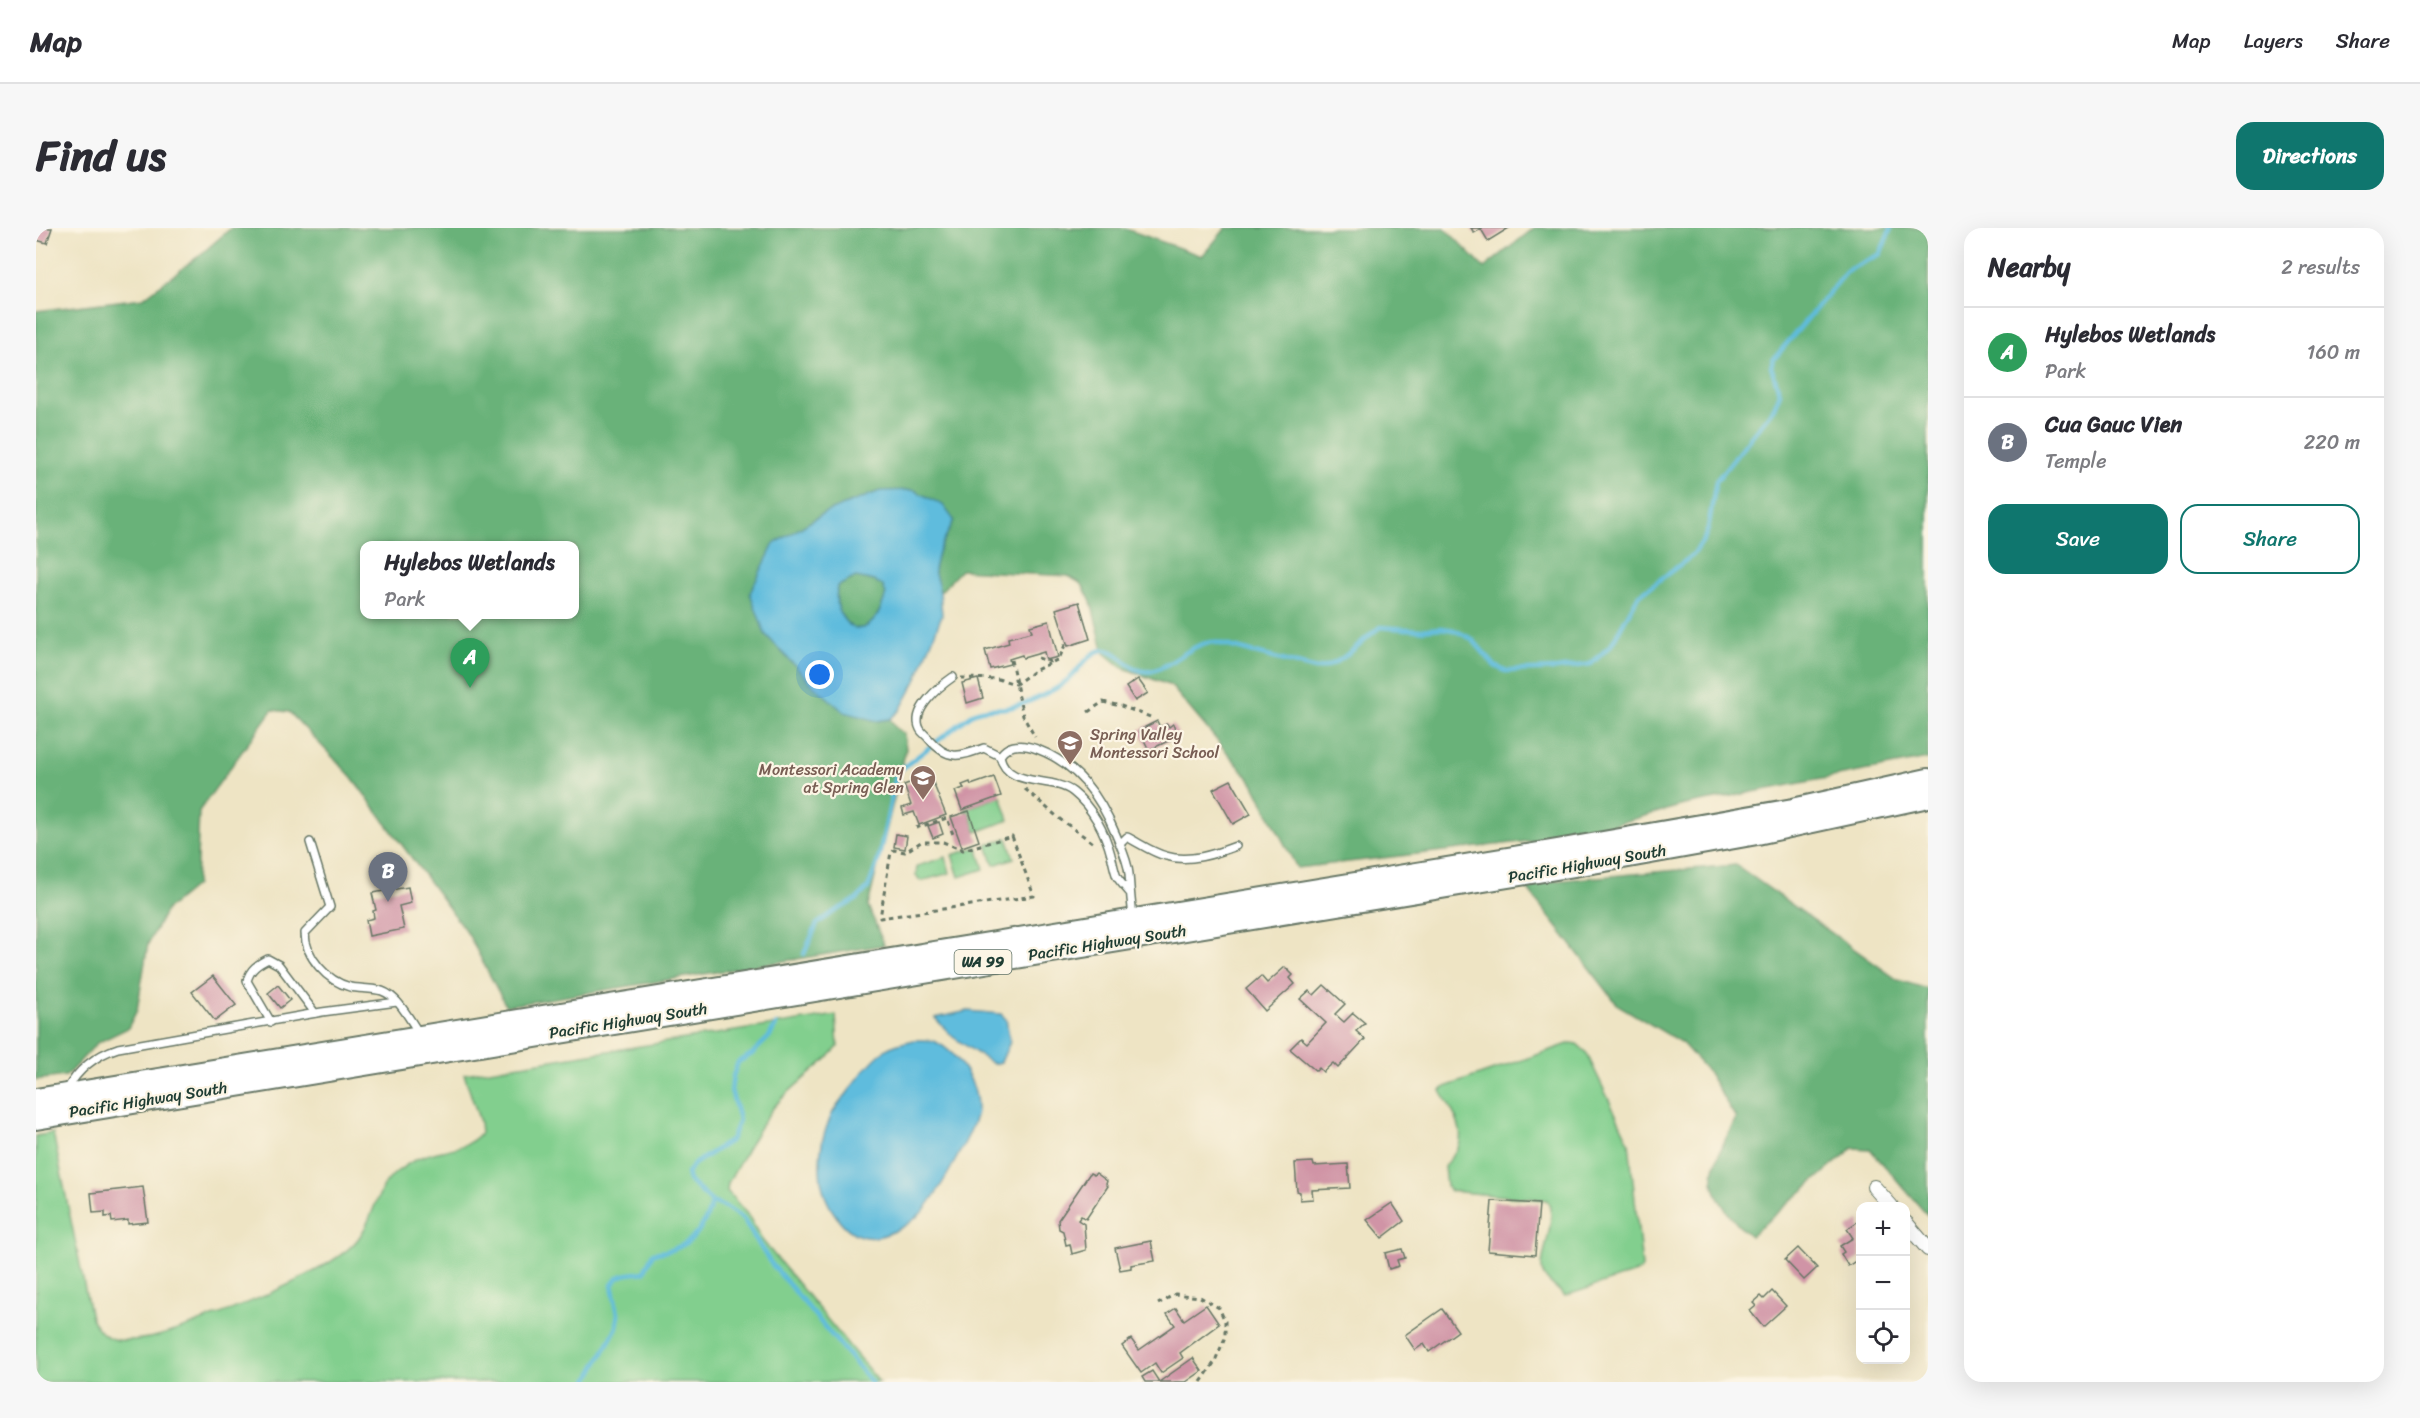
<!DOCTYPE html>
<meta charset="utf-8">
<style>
:root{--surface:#fff;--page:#f7f7f7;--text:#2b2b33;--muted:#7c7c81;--line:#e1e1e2;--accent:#0f766e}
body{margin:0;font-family:Sriracha,sans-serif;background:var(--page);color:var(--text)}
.controls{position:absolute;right:18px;bottom:18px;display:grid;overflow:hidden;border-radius:12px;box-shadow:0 6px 24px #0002}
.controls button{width:54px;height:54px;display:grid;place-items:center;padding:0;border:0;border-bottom:2px solid var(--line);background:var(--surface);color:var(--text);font:30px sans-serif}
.you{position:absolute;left:784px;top:447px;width:21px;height:21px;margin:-15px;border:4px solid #fff;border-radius:50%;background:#1a73e8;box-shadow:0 0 0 9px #1a73e833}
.badge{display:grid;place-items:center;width:39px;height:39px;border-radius:50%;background:var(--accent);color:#fff;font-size:20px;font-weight:700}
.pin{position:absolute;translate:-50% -50px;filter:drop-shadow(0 2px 3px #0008)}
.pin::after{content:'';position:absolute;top:32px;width:21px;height:18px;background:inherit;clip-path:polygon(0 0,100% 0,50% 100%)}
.popup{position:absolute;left:324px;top:313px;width:219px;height:78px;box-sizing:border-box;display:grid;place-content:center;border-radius:12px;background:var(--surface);filter:drop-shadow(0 2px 4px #0005);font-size:20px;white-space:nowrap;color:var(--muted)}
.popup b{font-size:22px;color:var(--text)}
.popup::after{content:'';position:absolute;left:50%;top:100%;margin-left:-12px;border:12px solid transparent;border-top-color:var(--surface)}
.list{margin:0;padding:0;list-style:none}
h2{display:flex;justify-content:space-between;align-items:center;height:78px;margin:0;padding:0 24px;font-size:26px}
h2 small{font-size:20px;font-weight:400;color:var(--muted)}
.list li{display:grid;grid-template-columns:39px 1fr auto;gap:18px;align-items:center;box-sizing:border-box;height:90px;padding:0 24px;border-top:2px solid var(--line)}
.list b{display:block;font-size:22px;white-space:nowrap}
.list p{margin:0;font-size:20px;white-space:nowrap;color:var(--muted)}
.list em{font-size:20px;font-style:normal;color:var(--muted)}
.actions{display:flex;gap:12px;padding:18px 24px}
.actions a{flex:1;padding:14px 0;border:2px solid var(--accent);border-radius:18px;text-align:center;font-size:21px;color:var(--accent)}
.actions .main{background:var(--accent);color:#fff}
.icon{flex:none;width:33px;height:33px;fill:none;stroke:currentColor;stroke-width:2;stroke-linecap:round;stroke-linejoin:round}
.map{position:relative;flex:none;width:1892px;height:1154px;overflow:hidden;border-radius:18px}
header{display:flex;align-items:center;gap:36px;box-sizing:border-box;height:84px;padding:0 30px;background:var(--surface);border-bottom:2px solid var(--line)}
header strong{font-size:28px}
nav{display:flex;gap:33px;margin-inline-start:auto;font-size:21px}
.intro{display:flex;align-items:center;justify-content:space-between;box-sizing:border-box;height:144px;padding:0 36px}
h1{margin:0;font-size:42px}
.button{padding:15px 27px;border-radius:18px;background:var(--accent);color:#fff;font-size:21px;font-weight:700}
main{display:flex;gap:36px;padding:0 36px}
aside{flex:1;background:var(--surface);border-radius:18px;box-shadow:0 6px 24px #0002}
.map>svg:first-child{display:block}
</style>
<header>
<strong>Map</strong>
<nav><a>Map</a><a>Layers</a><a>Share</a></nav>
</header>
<div class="intro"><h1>Find us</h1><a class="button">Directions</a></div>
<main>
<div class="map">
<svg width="1892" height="1154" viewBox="0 0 1892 1154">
<rect width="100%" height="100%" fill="#fcf5e5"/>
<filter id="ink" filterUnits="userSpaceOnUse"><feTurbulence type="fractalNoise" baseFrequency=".0167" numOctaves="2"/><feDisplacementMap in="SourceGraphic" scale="12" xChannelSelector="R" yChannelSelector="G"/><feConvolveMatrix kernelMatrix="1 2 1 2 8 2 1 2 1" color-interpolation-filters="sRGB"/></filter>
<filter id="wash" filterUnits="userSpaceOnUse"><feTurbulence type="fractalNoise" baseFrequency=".008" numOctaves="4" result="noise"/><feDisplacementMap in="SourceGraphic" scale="24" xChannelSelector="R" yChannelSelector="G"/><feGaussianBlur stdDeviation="1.35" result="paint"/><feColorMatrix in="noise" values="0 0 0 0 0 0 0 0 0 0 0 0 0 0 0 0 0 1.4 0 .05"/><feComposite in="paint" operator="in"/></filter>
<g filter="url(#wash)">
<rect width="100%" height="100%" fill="#eee4c4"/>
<g fill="#82cf8e" stroke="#508661" stroke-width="1.5">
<path d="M965 568 973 592 940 604 933 584H930L929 581Z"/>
<path d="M971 610 978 630 958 637 951 617Z"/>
<path d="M941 619 948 641 923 649 916 627Z"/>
<path d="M910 629 914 645 885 653 880 648 881 638Z"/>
<path d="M800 787 802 819C783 841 758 856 738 879 720 901 707 930 692 955L691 963 712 987 726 1012 843 1154H0V908L17 905 55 1090C61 1100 68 1110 81 1112 93 1113 111 1111 122 1108 165 1096 298 1044 322 1011 339 989 339 959 363 942 369 938 376 933 383 930 403 920 429 924 445 905L444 894 428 846Z"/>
<path d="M1535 815 1541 816 1550 824 1593 914 1606 1039 1604 1043 1529 1068C1523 1062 1513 1055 1508 1048 1499 1035 1524 992 1511 972L1414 963 1410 958 1408 939C1412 932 1419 927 1422 920 1431 901 1414 880 1405 863L1409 859Z"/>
</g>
<g fill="#69b279" stroke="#447856" stroke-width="1.5" fill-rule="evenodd">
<path d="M195 0H1087L1166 28 1190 0H1409L1448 40 1498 0H1892V531L1648 577 1537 608 1261 640 1217 555 1135 458 1085 439 1068 425 1055 374 1046 356 1032 348 925 342 904 364 898 342 902 324 918 292 738 316 841 493 854 491 859 499 868 506 870 521 832 678 848 717 470 778 432 706 315 548 253 484 236 482 163 583 160 657 130 682 112 716 101 782 92 800 61 815 30 848 0 852V83L107 70 164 27ZM329 318H539V386H329Z"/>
<path d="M820 348 838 353 848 358 850 366C846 377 842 392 831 398 811 410 795 376 802 358Z"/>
<path d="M1700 637 1862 752 1892 761V988L1834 921 1817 920 1714 1008C1699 996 1674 967 1677 946 1680 927 1692 907 1700 890L1671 843 1646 815 1582 777 1490 659 1494 655Z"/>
</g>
<g fill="#5fbcdd" stroke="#3f7c88" stroke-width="1.5" fill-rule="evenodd">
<path d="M878 262 907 277 918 292 902 324 898 342 904 364 906 387 881 451 864 482 854 491 841 493 808 484 777 457 729 406 714 365 738 316 790 284 844 263ZM820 349 838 353 847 358 850 366C846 377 842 392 831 398 811 410 795 376 802 358Z"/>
<path d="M932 783 965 786 970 791 974 814 965 834 957 836 917 809 899 790Z"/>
<path d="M878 812C884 812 894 811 900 814 922 825 942 856 941 881 941 899 897 975 883 987 871 998 846 1012 829 1009 816 1007 806 997 798 985 778 956 781 917 796 886 801 877 809 869 815 860 825 846 837 830 852 820 859 816 870 814 878 812Z"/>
</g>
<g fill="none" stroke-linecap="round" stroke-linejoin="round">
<g stroke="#5fbcdd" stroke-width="4.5">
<path d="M768 726 781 696 799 683 820 672 832 660 842 633 860 548 864 542 939 484C951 479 958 482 970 480 986 478 1000 471 1013 464 1020 461 1027 456 1033 451 1042 443 1051 427 1063 423 1083 416 1092 448 1116 443 1139 437 1154 415 1178 414L1280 441C1307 437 1323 414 1344 399L1384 402 1405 400 1418 402 1436 411 1459 438 1469 443 1521 441 1555 436 1575 417 1602 368 1657 327 1668 311 1672 301 1680 253 1738 180 1744 165 1735 139 1737 132 1812 42 1844 26 1855 0"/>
<path d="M676 974 691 980 707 991 734 1034 835 1154"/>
<path d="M551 1154 581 1099 582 1086 576 1057C585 1043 593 1047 608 1044L617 1025C650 1023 667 1006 676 974L653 953 651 945 658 936 695 912 703 892 695 862 697 848 702 834 716 826 733 809 740 797"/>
</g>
</g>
<g id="blocks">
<g fill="#d094a6">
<path d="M0 0H16L11 15 0 12Z"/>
<path d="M1435 0H1473L1452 13 1445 1 1438 5Z"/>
<path d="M1043 374 1054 411 1032 418 1020 381Z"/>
<path d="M1013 393 1022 429 1010 432 1008 424 987 430 986 427 973 431 974 436 954 441 949 422 973 415 972 410 996 404 994 398Z"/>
<path d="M942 451 947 470 931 475 926 455Z"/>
<path d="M1102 451 1112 465 1099 473 1090 459Z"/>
<path d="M1121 493 1124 499 1131 496 1133 499 1137 496 1143 508 1113 522 1103 502Z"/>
<path d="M894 547 910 587 883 597 878 584 868 587 866 580 875 577 868 557Z"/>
<path d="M958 549 965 568 926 582 919 563 928 560 926 557 934 554 935 557Z"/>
<path d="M1195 552 1215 586 1197 596 1177 561Z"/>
<path d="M933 583 943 613 926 619 915 589Z"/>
<path d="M903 594 907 606 897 610 892 598Z"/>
<path d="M860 606 871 608 869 621 858 619Z"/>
<path d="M372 659 375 675 363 678 368 701 333 708 330 692 338 690 337 683 340 682 336 665Z"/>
<path d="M1249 739 1257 747 1254 750 1259 756 1229 783 1210 761 1225 748 1231 755Z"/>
<path d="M177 748 200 777 179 793 156 764Z"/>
<path d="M242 757 254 772 244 780 232 765Z"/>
<path d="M1288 757 1309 776 1299 786 1308 794 1317 785 1329 795 1320 803 1329 811 1302 840 1297 835 1287 844 1283 840 1280 843 1254 821 1265 810 1271 815 1290 795 1264 771 1273 763 1278 767Z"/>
<path d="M1277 934 1278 938 1312 936 1314 960 1276 962 1277 971 1264 972V964L1261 963 1259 935Z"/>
<path d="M1054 945 1058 947 1060 945 1071 953 1070 956 1072 958 1050 991 1045 988 1042 992 1048 996 1050 1022 1036 1026 1034 1016 1030 1017 1027 1003 1023 1001 1022 992Z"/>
<path d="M107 959 112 994 92 996V992L76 994 75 988 69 989V984L57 985 55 965Z"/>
<path d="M1456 973 1503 976 1499 1027 1452 1023Z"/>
<path d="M1356 975 1368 993 1346 1010 1331 992Z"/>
<path d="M1824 992V1030L1812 1038 1805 1026 1808 1024 1804 1018 1817 1010 1811 1001Z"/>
<path d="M1115 1013 1119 1033 1095 1037V1040L1084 1042 1079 1020Z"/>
<path d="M1762 1020 1781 1040 1768 1052 1749 1032Z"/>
<path d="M1366 1021 1369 1030 1361 1032 1363 1038 1353 1041 1349 1025Z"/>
<path d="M1736 1063 1750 1078 1727 1099 1714 1083 1720 1078 1717 1075 1725 1068 1728 1071Z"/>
<path d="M1170 1077 1183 1096 1144 1125 1147 1130 1125 1145 1119 1135 1105 1145 1086 1118 1095 1111 1103 1122 1139 1097 1131 1086 1140 1080 1148 1092Z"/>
<path d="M1406 1081 1422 1103 1393 1124 1388 1116 1379 1122 1369 1107Z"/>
<path d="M1157 1130 1166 1143 1150 1154H1109L1106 1149 1116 1143 1123 1154Z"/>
</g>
</g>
</g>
<g filter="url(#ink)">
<use href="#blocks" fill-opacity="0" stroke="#677766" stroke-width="1.5"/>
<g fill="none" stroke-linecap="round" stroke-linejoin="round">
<g stroke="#677766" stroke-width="10">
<g id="lane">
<path d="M917 449C904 458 874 482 884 501 886 505 891 508 893 511 912 533 923 529 948 520L964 528"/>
<path d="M274 614 294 679 269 705C269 729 291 753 314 759 324 761 336 760 346 763 363 769 373 791 383 805"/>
<path d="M1084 616 1091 609C1103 615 1117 625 1130 628 1153 635 1179 626 1200 618"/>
<path d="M1093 664C1089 659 1084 654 1081 649 1078 642 1077 634 1075 627 1069 604 1056 579 1037 564 1015 547 971 561 964 528 972 515 987 516 1001 521 1041 536 1064 568 1080 607 1085 619 1092 633 1093 646 1094 660 1095 674 1097 688"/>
<path d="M235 794 211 753C214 741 222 736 232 731L243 737 279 785"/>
<path d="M31 862C41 842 60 827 82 820L286 784 361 774"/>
</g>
</g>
<g stroke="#677766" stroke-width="16">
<g id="street">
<path d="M1838 959 1855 978"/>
<path d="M1870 995 1892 1021"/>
</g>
</g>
<g stroke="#677766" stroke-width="26">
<g id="primary">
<path d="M0 872 1521 623 1757 582 1892 552"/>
<path d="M0 890 1587 629 1721 605 1892 568"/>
</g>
</g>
<g stroke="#677766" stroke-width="3" stroke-dasharray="4.5 4.5" stroke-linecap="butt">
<path d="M1002 430 1015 434"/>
<path d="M975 432 987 488 999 509"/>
<path d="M925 450 962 451 980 456 998 443 1023 431 1029 417 1028 414"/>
<path d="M1052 484 1067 474 1085 478 1117 490"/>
<path d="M989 561 1025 592 1059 616"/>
<path d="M880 600 911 590 918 609"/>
<path d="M976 608 998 668 844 690 855 624 858 622 869 624 885 614H907L927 622Z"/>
<path d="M1122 1076 1139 1066 1164 1069 1183 1080 1189 1093V1110L1178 1135 1165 1154"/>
</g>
<use href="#lane" stroke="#fff" stroke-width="7"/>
<use href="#street" stroke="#fff" stroke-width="14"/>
<use href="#primary" stroke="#fff" stroke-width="22"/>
</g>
</g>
<defs>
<g id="school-pin" transform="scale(1.35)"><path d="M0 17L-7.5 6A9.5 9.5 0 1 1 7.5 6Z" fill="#8d6e63" stroke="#fcf5e5"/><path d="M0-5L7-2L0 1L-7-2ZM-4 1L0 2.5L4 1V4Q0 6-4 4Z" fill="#fff"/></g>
</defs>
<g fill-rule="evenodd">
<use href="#school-pin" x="1034" y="515"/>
<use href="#school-pin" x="887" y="550"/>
</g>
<g text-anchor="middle" stroke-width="4.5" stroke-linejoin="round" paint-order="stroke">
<rect fill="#fcf5e5" stroke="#617469" stroke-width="1.5" x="918.5" y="722" width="57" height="24" rx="4.5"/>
<g font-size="15" font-weight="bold" fill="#1f3d34">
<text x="947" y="739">WA 99</text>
</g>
<g font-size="16" fill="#785e54" stroke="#fcf5e5" text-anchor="start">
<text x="1054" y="512">Spring Valley<tspan x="1054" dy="18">Montessori School</tspan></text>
<text x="868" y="547" text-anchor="end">Montessori Academy<tspan x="868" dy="18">at Spring Glen</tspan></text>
</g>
<g font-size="16" fill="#1f3d34" stroke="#fcf5e5">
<text transform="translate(1551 635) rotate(-10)" y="6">Pacific Highway South</text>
<text transform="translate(1071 714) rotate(-9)" y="6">Pacific Highway South</text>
<text transform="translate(592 792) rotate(-9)" y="6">Pacific Highway South</text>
<text transform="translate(112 871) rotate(-9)" y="6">Pacific Highway South</text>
</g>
</g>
</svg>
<div class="controls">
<button>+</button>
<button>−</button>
<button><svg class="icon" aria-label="locate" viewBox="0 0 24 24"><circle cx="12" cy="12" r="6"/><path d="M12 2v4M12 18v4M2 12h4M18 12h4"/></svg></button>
</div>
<div class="you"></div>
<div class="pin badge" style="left:434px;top:460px;background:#2e9e5b">A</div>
<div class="popup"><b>Hylebos Wetlands</b>Park</div>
<div class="pin badge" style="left:352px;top:674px;background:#6b7280">B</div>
</div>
<aside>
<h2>Nearby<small>2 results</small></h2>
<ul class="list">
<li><span class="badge" style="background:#2e9e5b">A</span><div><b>Hylebos Wetlands</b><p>Park</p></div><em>160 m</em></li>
<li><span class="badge" style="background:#6b7280">B</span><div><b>Cua Gauc Vien</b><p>Temple</p></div><em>220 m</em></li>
</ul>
<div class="actions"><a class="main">Save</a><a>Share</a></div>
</aside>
</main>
